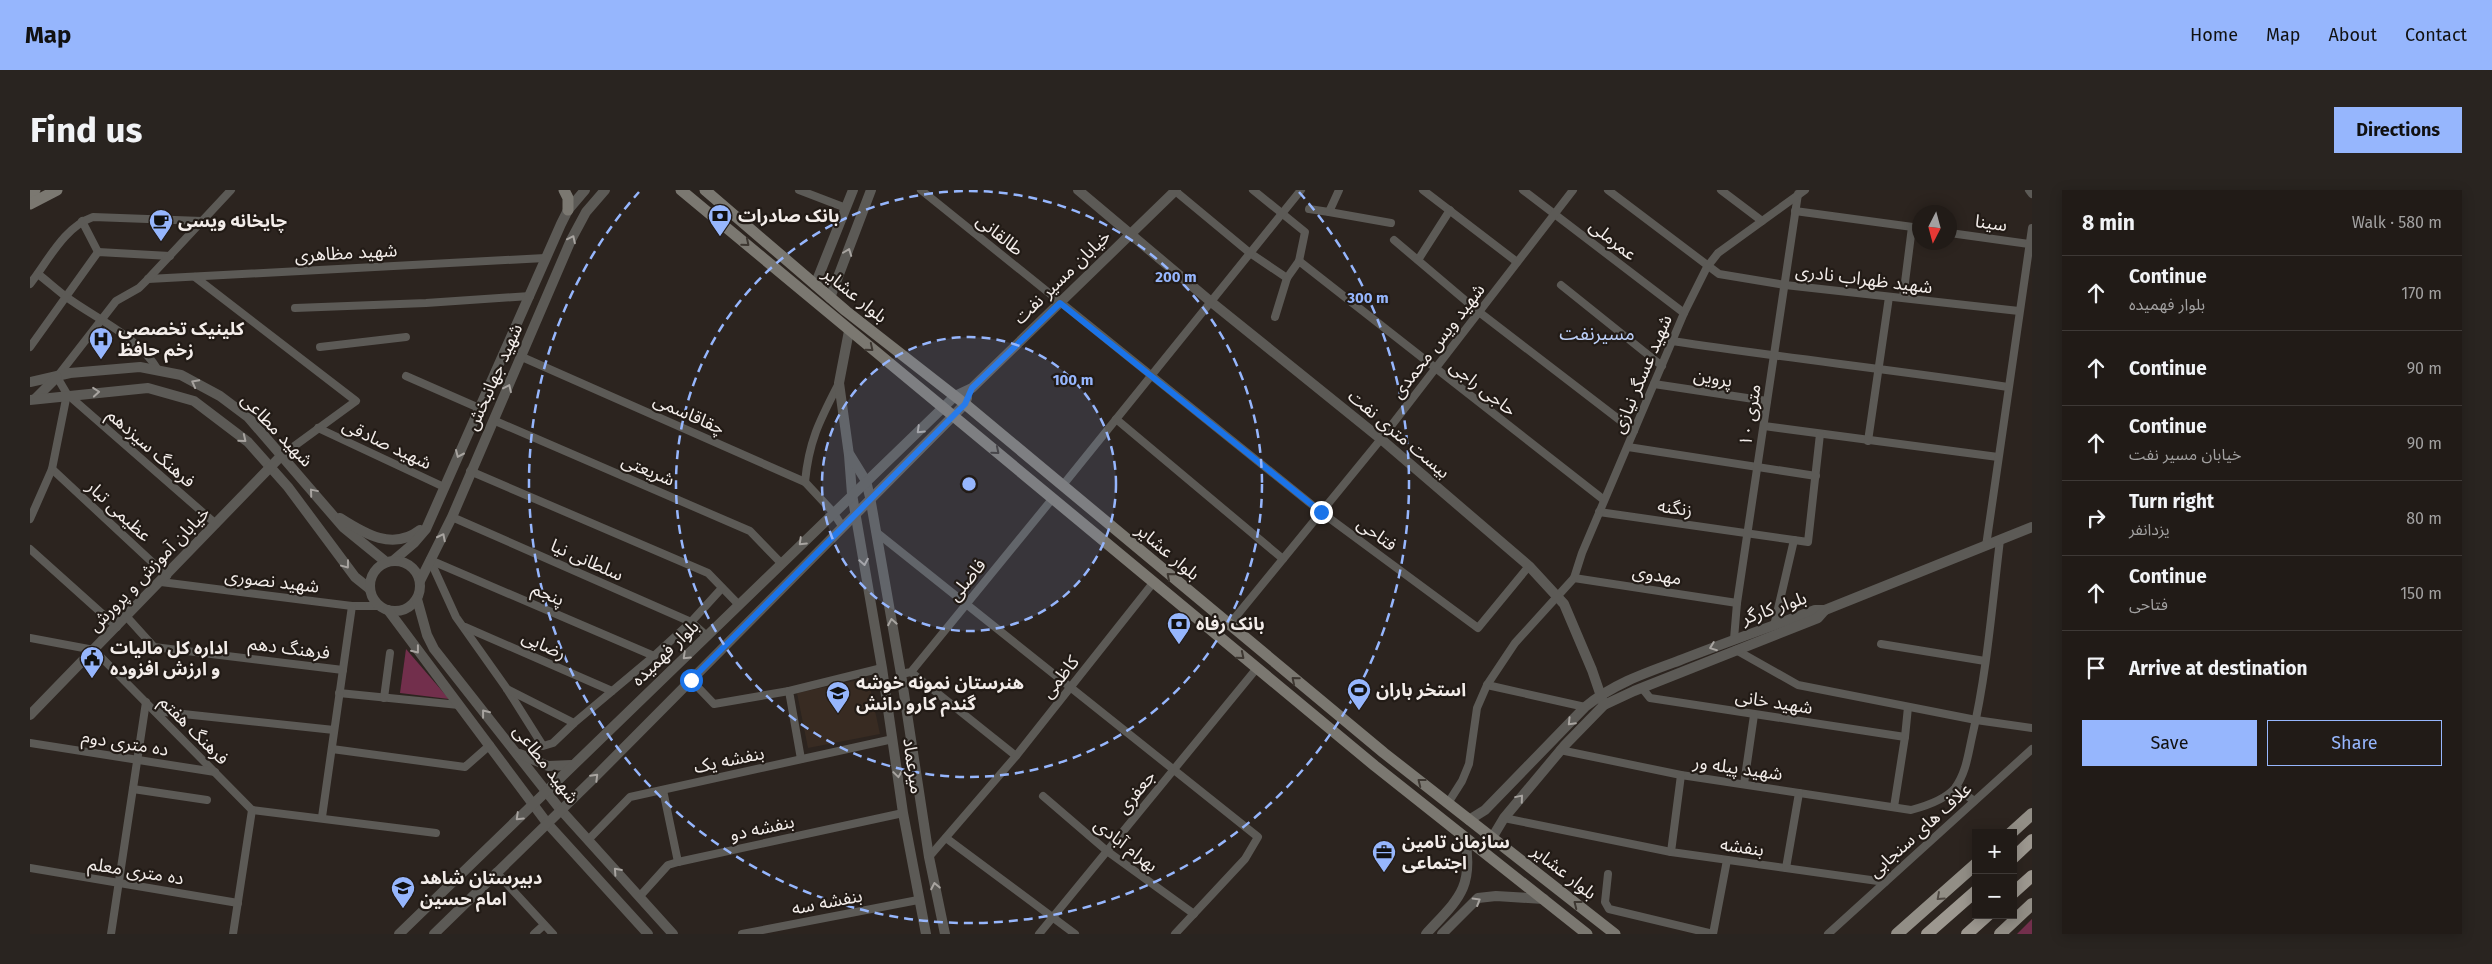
<!DOCTYPE html>
<meta charset="utf-8">
<style>
:root{--surface:#211b17;--page:#292420;--text:#f1f3f6;--muted:#a2a1a1;--line:#3e3936;--accent:#96b6fd}
body{margin:0;font-family:"Fira Sans","Noto Sans Arabic",sans-serif;background:var(--page);color:var(--text)}
.controls{position:absolute;right:15px;bottom:15px;display:grid;overflow:hidden;border-radius:0px;box-shadow:0 2px 12px #0003}
.controls button{width:45px;height:45px;display:grid;place-items:center;padding:0;border:0;border-bottom:1px solid var(--line);background:var(--surface);color:var(--text);font:25px sans-serif}
.compass{position:absolute;left:1882px;top:15px;width:45px;height:45px;border-radius:50%;background:var(--surface);box-shadow:0 2px 12px #0003;rotate:186deg}
.stop{position:absolute;width:15px;height:15px;margin:-11px;border:4px solid #1a73e8;border-radius:50%;background:#fff}
.stop.end{background:#1a73e8;border-color:#fff;box-shadow:0 1px 5px #0008}
.list{margin:0;padding:0;list-style:none}
h2{display:flex;justify-content:space-between;align-items:center;height:65px;margin:0;padding:0 20px;font-size:21px}
h2 small{font-size:16px;font-weight:400;color:var(--muted)}
.list li{display:grid;grid-template-columns:32px 1fr auto;gap:15px;align-items:center;box-sizing:border-box;height:75px;padding:0 20px;border-top:1px solid var(--line)}
.list b{display:block;font-size:19px;white-space:nowrap}
.list p{margin:0;font-size:16px;white-space:nowrap;color:var(--muted)}
.list em{font-size:16px;font-style:normal;color:var(--muted)}
.actions{display:flex;gap:10px;padding:15px 20px}
.actions a{flex:1;padding:11px 0;border:1px solid var(--accent);border-radius:0px;text-align:center;font-size:18px;color:var(--accent)}
.actions .main{background:var(--accent);color:#111}
.icon{flex:none;width:28px;height:28px;fill:none;stroke:currentColor;stroke-width:2;stroke-linecap:round;stroke-linejoin:round}
.map{position:relative;flex:none;width:2002px;height:744px;overflow:hidden;border-radius:0px}
header{display:flex;align-items:center;gap:30px;box-sizing:border-box;height:70px;padding:0 25px;background:var(--accent);color:#111}
header strong{font-size:24px}
nav{display:flex;gap:28px;margin-inline-start:auto;font-size:18px}
.intro{display:flex;align-items:center;justify-content:space-between;box-sizing:border-box;height:120px;padding:0 30px}
h1{margin:0;font-size:35px}
.button{padding:12px 22px;border-radius:0px;background:var(--accent);color:#111;font-size:18px;font-weight:700}
main{display:flex;gap:30px;padding:0 30px}
aside{flex:1;background:var(--surface);border-radius:0px;box-shadow:0 2px 12px #0003}
.map>svg:first-child{display:block}
</style>
<header>
<strong>Map</strong>
<nav><a>Home</a><a>Map</a><a>About</a><a>Contact</a></nav>
</header>
<div class="intro"><h1>Find us</h1><a class="button">Directions</a></div>
<main>
<div class="map">
<svg width="2002" height="744" viewBox="0 0 2002 744">
<rect width="100%" height="100%" fill="#2c241f"/>
<path fill="#382b22" d="M838 488 850 544 778 558 767 503Z"/>
<g fill="#722f4c">
<path d="M376 459 419 509 370 503Z"/>
<path d="M2002 729V744H1987Z"/>
</g>
<g fill="none" stroke-linecap="round" stroke-linejoin="round">
<g stroke="#5c5a56" stroke-width="8">
<path d="M769 0 816 18"/>
<path d="M891 0 1291 322 1448 438 1499 376"/>
<path d="M1144 0 1220 63 1257 88"/>
<path d="M1223 0 1275 42 1269 71"/>
<path d="M1393 0 1487 72"/>
<path d="M1493 0 1654 123"/>
<path d="M1578 0 1689 84 1755 95 1989 121"/>
<path d="M1691 0 1732 31"/>
<path d="M1999 0 2002 4"/>
<path d="M1279 19 1299 22 1309 0"/>
<path d="M1765 21 1890 38"/>
<path d="M1299 22 1361 33"/>
<path d="M52 31 68 62"/>
<path d="M1920 43 1999 54"/>
<path d="M1364 50 1449 122 1604 241"/>
<path d="M1388 70 1420 20"/>
<path d="M8 84C17 91 26 99 35 106 66 129 108 146 128 180"/>
<path d="M165 87 326 211 252 265"/>
<path d="M118 89 515 68"/>
<path d="M0 94C18 71 34 37 63 27L172 31"/>
<path d="M1531 95 1632 176"/>
<path d="M1873 108 1882 37"/>
<path d="M265 118 396 113 500 106"/>
<path d="M1245 127 1257 88 1269 71 1574 310"/>
<path d="M1642 151C1754 168 1867 180 1978 197"/>
<path d="M0 157 68 62 140 66"/>
<path d="M290 157 376 147"/>
<path d="M492 167 775 292 803 322 812 336"/>
<path d="M376 186 449 218"/>
<path d="M1624 194 1737 211"/>
<path d="M37 204 186 334"/>
<path d="M1086 229 1253 369"/>
<path d="M463 230 720 341 751 373"/>
<path d="M1734 236 1968 267"/>
<path d="M288 238 414 297"/>
<path d="M1838 251 1859 107"/>
<path d="M1598 257 1786 286"/>
<path d="M22 279 137 386"/>
<path d="M440 281 678 383 709 415"/>
<path d="M775 292C779 250 790 230 809 193"/>
<path d="M1033 295 1271 0"/>
<path d="M1569 322 1778 352 1790 244"/>
<path d="M422 327 661 432 677 446"/>
<path d="M0 329 22 279 37 204 27 187 86 111 109 98 118 89 201 0"/>
<path d="M846 342 1228 647 1215 669 1145 744"/>
<path d="M1956 356 2002 38"/>
<path d="M0 359 87 437"/>
<path d="M400 370 426 427 477 499 513 556 523 553 544 533 624 466 661 432 692 398"/>
<path d="M400 370 624 466"/>
<path d="M1544 388 1707 413"/>
<path d="M131 392 322 416H350"/>
<path d="M96 426 124 457 313 480"/>
<path d="M1199 435 1351 249 1543 0"/>
<path d="M1744 436 1764 350"/>
<path d="M435 437 582 501"/>
<path d="M0 448 64 460 222 620"/>
<path d="M1704 449 1707 413 1768 4"/>
<path d="M1851 454 1955 471"/>
<path d="M1706 460 1768 495 1946 530 2002 538"/>
<path d="M881 482 986 566"/>
<path d="M871 484 881 482 1023 308"/>
<path d="M661 490 684 514 759 501"/>
<path d="M1457 495 1555 517"/>
<path d="M1612 498 1620 508 1875 547"/>
<path d="M477 499 544 533"/>
<path d="M309 503 429 515"/>
<path d="M354 508 360 463"/>
<path d="M125 521 304 540"/>
<path d="M0 553 185 582"/>
<path d="M302 559 435 577 460 555"/>
<path d="M1530 560 1651 585 1881 620C1896 616 1915 610 1925 598 1936 583 1938 565 1942 547 1957 483 1962 416 1970 350"/>
<path d="M771 569 759 501 852 478"/>
<path d="M1651 585 1641 662 1855 692"/>
<path d="M1714 594 1724 525"/>
<path d="M1926 597 1944 611"/>
<path d="M103 599 177 610"/>
<path d="M633 600 648 672"/>
<path d="M1013 606 1077 661 1164 724"/>
<path d="M1418 613 1432 591 1439 574 1447 518 1457 495 1485 453 1544 388 1552 363 1654 123 1677 77 1688 63 1775 0"/>
<path d="M1864 617 1875 547 1878 517"/>
<path d="M222 620 406 643"/>
<path d="M292 627 322 416"/>
<path d="M1474 628 1641 662"/>
<path d="M916 648 1045 744"/>
<path d="M558 650 600 607 863 549"/>
<path d="M899 667 986 566 1123 393"/>
<path d="M0 678 208 713"/>
<path d="M1756 678 1769 603"/>
<path d="M466 682 523 744"/>
<path d="M1578 684 1575 712 1579 719 1683 744"/>
<path d="M610 706 638 675 648 672 873 623"/>
<path d="M81 744 116 512"/>
<path d="M203 744 222 620"/>
<path d="M504 744 514 735"/>
<path d="M712 744 888 710"/>
<path d="M1009 744 1227 478"/>
<path d="M1683 744 1697 670"/>
<path d="M1798 744 2002 559"/>
</g>
<g stroke="#5c5a56" stroke-width="10">
<path d="M1048 0 1180 111 1351 249 1499 376 1534 414 1562 480 1574 515"/>
<path d="M785 95 823 0"/>
<path d="M800 108 841 0"/>
<path d="M819 141 809 193 819 265 822 304 852 478 873 623 896 744"/>
<path d="M0 192 40 183 110 177 151 185 190 206 218 227 313 337 356 372"/>
<path d="M5 209 27 187"/>
<path d="M0 210 118 198 164 211 218 252 258 297 325 387 340 399"/>
<path d="M820 265 836 291 840 307 871 484 899 667 915 744"/>
<path d="M310 328C335 344 363 361 390 340"/>
<path d="M364 370 384 353 396 339 531 34 538 20 555 0"/>
<circle cx="365" cy="396" r="25"/>
<path d="M390 391 422 327 541 50 556 22 575 0"/>
<path d="M387 409 397 445 404 459 530 619 643 744"/>
<path d="M358 420 517 633 618 744"/>
<path d="M0 525 252 265"/>
<path d="M490 564 518 576 542 575"/>
<path d="M1439 630 1455 620 1555 517C1583 494 1615 483 1648 471 1694 453 1740 437 1785 420H1795L2002 337"/>
<path d="M1462 648 1474 628 1535 555 1574 515 1604 501 1788 428 1795 420"/>
<path d="M369 744 925 206 942 198 1146 0"/>
<path d="M404 744 561 591 935 214 937 208"/>
<path d="M1396 744C1428 709 1444 699 1435 648"/>
<path d="M1412 744 1448 708 1466 706 1514 709"/>
</g>
<g stroke="#7b7871" stroke-width="11">
<path d="M534 0 538 8V20"/>
<path d="M651 0 1345 576 1557 744"/>
<path d="M675 0 816 121 935 214 1354 563 1585 744"/>
<path d="M0 7 5 0"/>
<path d="M0 14 27 0"/>
</g>
<g stroke="#928e86" stroke-width="12">
<path d="M1981 643 2002 624"/>
<path d="M1867 744 1946 674"/>
<path d="M1970 744 2002 714"/>
</g>
<g stroke="#9d9890" stroke-width="12">
<path d="M1983 668 2002 650"/>
<path d="M1983 703 2002 686"/>
<path d="M1897 744 1946 701"/>
<path d="M1937 744 1958 725"/>
</g>
</g>
<defs><path id="oneway-chevron" d="M-2-3.5L2.5 0L-2 3.5" fill="none" stroke-width="1.6" stroke-linecap="round" stroke-linejoin="round" transform="scale(1.25)"/></defs>
<g stroke="#a8a4a0">
<use href="#oneway-chevron" transform="translate(542 49) rotate(-64)"/>
<use href="#oneway-chevron" transform="translate(818 62) rotate(-69)"/>
<use href="#oneway-chevron" transform="translate(165 193) rotate(-152)"/>
<use href="#oneway-chevron" transform="translate(478 198) rotate(-65)"/>
<use href="#oneway-chevron" transform="translate(66 202) rotate(-5)"/>
<use href="#oneway-chevron" transform="translate(890 240) rotate(136)"/>
<use href="#oneway-chevron" transform="translate(213 249) rotate(39)"/>
<use href="#oneway-chevron" transform="translate(429 264) rotate(114)"/>
<use href="#oneway-chevron" transform="translate(283 302) rotate(-130)"/>
<use href="#oneway-chevron" transform="translate(412 347) rotate(-63)"/>
<use href="#oneway-chevron" transform="translate(772 352) rotate(136)"/>
<use href="#oneway-chevron" transform="translate(834 372) rotate(80)"/>
<use href="#oneway-chevron" transform="translate(316 375) rotate(53)"/>
<use href="#oneway-chevron" transform="translate(862 432) rotate(-100)"/>
<use href="#oneway-chevron" transform="translate(1683 457) rotate(159)"/>
<use href="#oneway-chevron" transform="translate(386 460) rotate(52)"/>
<use href="#oneway-chevron" transform="translate(656 466) rotate(136)"/>
<use href="#oneway-chevron" transform="translate(455 523) rotate(-128)"/>
<use href="#oneway-chevron" transform="translate(1541 532) rotate(134)"/>
<use href="#oneway-chevron" transform="translate(868 584) rotate(82)"/>
<use href="#oneway-chevron" transform="translate(565 587) rotate(-45)"/>
<use href="#oneway-chevron" transform="translate(1490 608) rotate(-50)"/>
<use href="#oneway-chevron" transform="translate(489 627) rotate(136)"/>
<use href="#oneway-chevron" transform="translate(587 681) rotate(-132)"/>
<use href="#oneway-chevron" transform="translate(905 696) rotate(-101)"/>
<use href="#oneway-chevron" transform="translate(1447 711) rotate(-31)"/>
</g>
<g stroke="#3d3731">
<use href="#oneway-chevron" transform="translate(716 53) rotate(40)"/>
<use href="#oneway-chevron" transform="translate(840 158) rotate(39)"/>
<use href="#oneway-chevron" transform="translate(966 261) rotate(40)"/>
<use href="#oneway-chevron" transform="translate(1140 386) rotate(-139)"/>
<use href="#oneway-chevron" transform="translate(1211 466) rotate(40)"/>
<use href="#oneway-chevron" transform="translate(1265 490) rotate(-140)"/>
<use href="#oneway-chevron" transform="translate(1391 592) rotate(-142)"/>
<use href="#oneway-chevron" transform="translate(1547 714) rotate(-142)"/>
</g>
<use stroke="#4f4943" href="#oneway-chevron" transform="translate(1910 707) rotate(138)"/>
<g fill="none" stroke-linecap="round" stroke-linejoin="round">
<path stroke="#1a73e8" stroke-width="6" d="M661 490 935 214 942 198 1030 113 1291 322"/>
</g>
<circle cx="939" cy="294" r="147" fill="#96b6fd" fill-opacity=".12"/>
<g fill="none" stroke="#96b6fd" stroke-width="2.5" stroke-dasharray="9 6">
<circle cx="939" cy="294" r="147"/>
<circle cx="939" cy="294" r="293"/>
<path d="M1269 2A440 440 0 1 1 609 2"/>
</g>
<defs>
<g id="bank-pin" transform="scale(1.25)"><path d="M0 17L-7.5 6A9.5 9.5 0 1 1 7.5 6Z" fill="#96b6fd" stroke="#221b16"/><path d="M-6-4H6V4H-6ZM0-2.3a2.3 2.3 0 1 0 0 4.6a2.3 2.3 0 1 0 0-4.6Z" fill="#111"/></g>
<g id="cafe-pin" transform="scale(1.25)"><path d="M0 17L-7.5 6A9.5 9.5 0 1 1 7.5 6Z" fill="#96b6fd" stroke="#221b16"/><path d="M-5.5-4.5H6V0H3Q3 3.5 0 3.5H-2.5Q-5.5 3.5-5.5 0ZM3-3.2v2h1.7v-2ZM-6 4.5H4V6H-6Z" fill="#111"/></g>
<g id="hospital-pin" transform="scale(1.25)"><path d="M0 17L-7.5 6A9.5 9.5 0 1 1 7.5 6Z" fill="#96b6fd" stroke="#221b16"/><path d="M-5-5h3v3.5h4V-5h3V5h-3V1.5h-4V5h-3Z" fill="#111"/></g>
<g id="civic-pin" transform="scale(1.25)"><path d="M0 17L-7.5 6A9.5 9.5 0 1 1 7.5 6Z" fill="#96b6fd" stroke="#221b16"/><path d="M-.6-6.5H3V-4.5H.6V-3L4-1V1h2V6H-6V1h2V-1L-.6-3ZM-1.2 2.5V6h2.4V2.5Z" fill="#111"/></g>
<g id="stadium-pin" transform="scale(1.25)"><path d="M0 17L-7.5 6A9.5 9.5 0 1 1 7.5 6Z" fill="#96b6fd" stroke="#221b16"/><path d="M0-5a6.5 5 0 1 0 0 10a6.5 5 0 1 0 0-10ZM-3.5-1.8h7v3.6h-7Z" fill="#111"/></g>
<g id="school-pin" transform="scale(1.25)"><path d="M0 17L-7.5 6A9.5 9.5 0 1 1 7.5 6Z" fill="#96b6fd" stroke="#221b16"/><path d="M0-5L7-2L0 1L-7-2ZM-4 1L0 2.5L4 1V4Q0 6-4 4Z" fill="#111"/></g>
<g id="office-pin" transform="scale(1.25)"><path d="M0 17L-7.5 6A9.5 9.5 0 1 1 7.5 6Z" fill="#96b6fd" stroke="#221b16"/><path d="M-6-3h4V-5.5h4V-3h4V5H-6ZM-1-4.5V-3h2v-1.5ZM-6 0V1H6V0Z" fill="#111"/></g>
</defs>
<g fill-rule="evenodd">
<use href="#bank-pin" x="690" y="26"/>
<use href="#cafe-pin" x="131" y="31"/>
<use href="#hospital-pin" x="71" y="149"/>
<use href="#bank-pin" x="1149" y="434"/>
<use href="#civic-pin" x="62" y="468"/>
<use href="#stadium-pin" x="1329" y="500"/>
<use href="#school-pin" x="808" y="503"/>
<use href="#office-pin" x="1354" y="662"/>
<use href="#school-pin" x="373" y="698"/>
</g>
<g text-anchor="middle" stroke-width="4.5" stroke-linejoin="round" paint-order="stroke">
<g font-size="18" font-weight="bold" fill="#f3edea" stroke="#221b16" text-anchor="start">
<text x="708" y="32">بانک صادرات</text>
<text x="148" y="37">چایخانه ویسی</text>
<text x="88" y="145">کلینیک تخصصی<tspan x="88" dy="21">زخم حافظ</tspan></text>
<text x="1166" y="440">بانک رفاه</text>
<text x="80" y="464">اداره کل مالیات<tspan x="80" dy="21">و ارزش افزوده</tspan></text>
<text x="826" y="499">هنرستان نمونه خوشه<tspan x="826" dy="21">گندم کارو دانش</tspan></text>
<text x="1346" y="506">استخر باران</text>
<text x="1372" y="658">سازمان تامین<tspan x="1372" dy="21">اجتماعی</tspan></text>
<text x="390" y="694">دبیرستان شاهد<tspan x="390" dy="21">امام حسین</tspan></text>
</g>
<g font-size="18" fill="#f3edea" stroke="#221b16">
<text transform="translate(1961 33) rotate(8)" y="6">سینا</text>
<text transform="translate(970 45) rotate(39)" y="6">طالقانی</text>
<text transform="translate(1583 50) rotate(38)" y="6">عمرملی</text>
<text transform="translate(316 63) rotate(-3)" y="6">شهید مظاهری</text>
<text transform="translate(1032 87) rotate(-44)" y="6">خیابان مسیر نفت</text>
<text transform="translate(1834 89) rotate(7)" y="6">شهید ظهراب نادری</text>
<text transform="translate(825 105) rotate(39)" y="6">بلوار عشایر</text>
<text transform="translate(1408 151) rotate(-52)" y="6">شهید ویس محمدی</text>
<text transform="translate(1612 184) rotate(-67)" y="6">شهید عسگر نیازی</text>
<text transform="translate(464 187) rotate(-66)" y="6">شهید جهانبخش</text>
<text transform="translate(1683 188) rotate(9)" y="6">پروین</text>
<text transform="translate(1453 198) rotate(38)" y="6">حاجی راجی</text>
<text transform="translate(659 224) rotate(24)" y="6">چقاقاسمی</text>
<text transform="translate(1720 225) rotate(-81)" y="6">۱۰ متری</text>
<text transform="translate(247 240) rotate(46)" y="6">شهید مطاعی</text>
<text transform="translate(1369 244) rotate(40)" y="6">بیست متری نفت</text>
<text transform="translate(357 254) rotate(25)" y="6">شهید صادقی</text>
<text transform="translate(121 258) rotate(41)" y="6">فرهنگ سیزدهم</text>
<text transform="translate(618 280) rotate(23)" y="6">شریعتی</text>
<text transform="translate(1645 318) rotate(8)" y="6">زنگنه</text>
<text transform="translate(89 321) rotate(43)" y="6">عظیمی تبار</text>
<text transform="translate(1347 344) rotate(36)" y="6">فتاحی</text>
<text transform="translate(1138 362) rotate(40)" y="6">بلوار عشایر</text>
<text transform="translate(557 370) rotate(24)" y="6">سلطانی نیا</text>
<text transform="translate(119 379) rotate(-46)" y="6">خیابان آموزش و پرورش</text>
<text transform="translate(1627 385) rotate(9)" y="6">مهدوی</text>
<text transform="translate(937 390) rotate(-51)" y="6">فاضلی</text>
<text transform="translate(242 391) rotate(7)" y="6">شهید نصوری</text>
<text transform="translate(518 404) rotate(23)" y="6">پنجم</text>
<text transform="translate(1744 418) rotate(-19)" y="6">بلوار کارگر</text>
<text transform="translate(514 455) rotate(24)" y="6">رضایی</text>
<text transform="translate(259 458) rotate(7)" y="6">فرهنگ دهم</text>
<text transform="translate(635 463) rotate(-44)" y="6">بلوار فهمیده</text>
<text transform="translate(1030 487) rotate(-51)" y="6">کاظمی</text>
<text transform="translate(1744 512) rotate(9)" y="6">شهید خانی</text>
<text transform="translate(164 540) rotate(45)" y="6">فرهنگ هفتم</text>
<text transform="translate(95 553) rotate(9)" y="6">ده متری دوم</text>
<text transform="translate(699 570) rotate(-12)" y="6">بنفشه یک</text>
<text transform="translate(516 574) rotate(52)" y="6">شهید مطاعی</text>
<text transform="translate(883 576) rotate(82)" y="6">میرعماد</text>
<text transform="translate(1708 578) rotate(8)" y="6">شهید پیله ور</text>
<text transform="translate(1106 602) rotate(-51)" y="6">جعفری</text>
<text transform="translate(732 638) rotate(-12)" y="6">بنفشه دو</text>
<text transform="translate(1890 640) rotate(-42)" y="6">علاف های سنجابی</text>
<text transform="translate(1096 655) rotate(38)" y="6">بهرام آبادی</text>
<text transform="translate(1712 657) rotate(8)" y="6">بنفشه</text>
<text transform="translate(106 681) rotate(9)" y="6">ده متری معلم</text>
<text transform="translate(1534 682) rotate(38)" y="6">بلوار عشایر</text>
<text transform="translate(797 712) rotate(-11)" y="6">بنفشه سه</text>
</g>
<g font-size="19" fill="#bdd0f9" stroke="#221b16">
<text x="1567" y="150">مسیرنفت</text>
</g>
</g>
<circle cx="939" cy="294" r="8" fill="#96b6fd" stroke="#221b16" stroke-width="2.5"/>
<g font-size="15" text-anchor="middle" font-weight="bold" fill="#96b6fd" stroke="#221b16" stroke-width="4.5" stroke-linejoin="round" paint-order="stroke">
<text x="1146" y="92">200 m</text>
<text x="1338" y="113">300 m</text>
<text x="1043" y="195">100 m</text>
</g>
</svg>
<div class="controls">
<button>+</button>
<button>−</button>
</div>
<svg class="compass" viewBox="-18 -18 36 36"><path d="M0-13l5 13h-10z" fill="#e53935"/><path d="M0 13l5-13h-10z" fill="#a2a1a1"/></svg>
<div class="stop" style="left:661px;top:490px"></div>
<div class="stop end" style="left:1291px;top:322px"></div>
</div>
<aside>
<h2>8 min<small>Walk · 580 m</small></h2>
<ul class="list">
<li><svg class="icon" aria-label="ahead" viewBox="0 0 24 24"><path d="M12 20V5M6 11l6-6 6 6"/></svg><div><b>Continue</b><p>بلوار فهمیده</p></div><em>170 m</em></li>
<li><svg class="icon" aria-label="ahead" viewBox="0 0 24 24"><path d="M12 20V5M6 11l6-6 6 6"/></svg><div><b>Continue</b></div><em>90 m</em></li>
<li><svg class="icon" aria-label="ahead" viewBox="0 0 24 24"><path d="M12 20V5M6 11l6-6 6 6"/></svg><div><b>Continue</b><p>خیابان مسیر نفت</p></div><em>90 m</em></li>
<li><svg class="icon" aria-label="right" viewBox="0 0 24 24"><path d="M7 20v-9h11M14 6l5 5-5 5"/></svg><div><b>Turn right</b><p>یزدانفر</p></div><em>80 m</em></li>
<li><svg class="icon" aria-label="ahead" viewBox="0 0 24 24"><path d="M12 20V5M6 11l6-6 6 6"/></svg><div><b>Continue</b><p>فتاحی</p></div><em>150 m</em></li>
<li><svg class="icon" aria-label="arrive" viewBox="0 0 24 24"><path d="M6 21V4h12l-3 4 3 4H6"/></svg><div><b>Arrive at destination</b></div></li>
</ul>
<div class="actions"><a class="main">Save</a><a>Share</a></div>
</aside>
</main>
